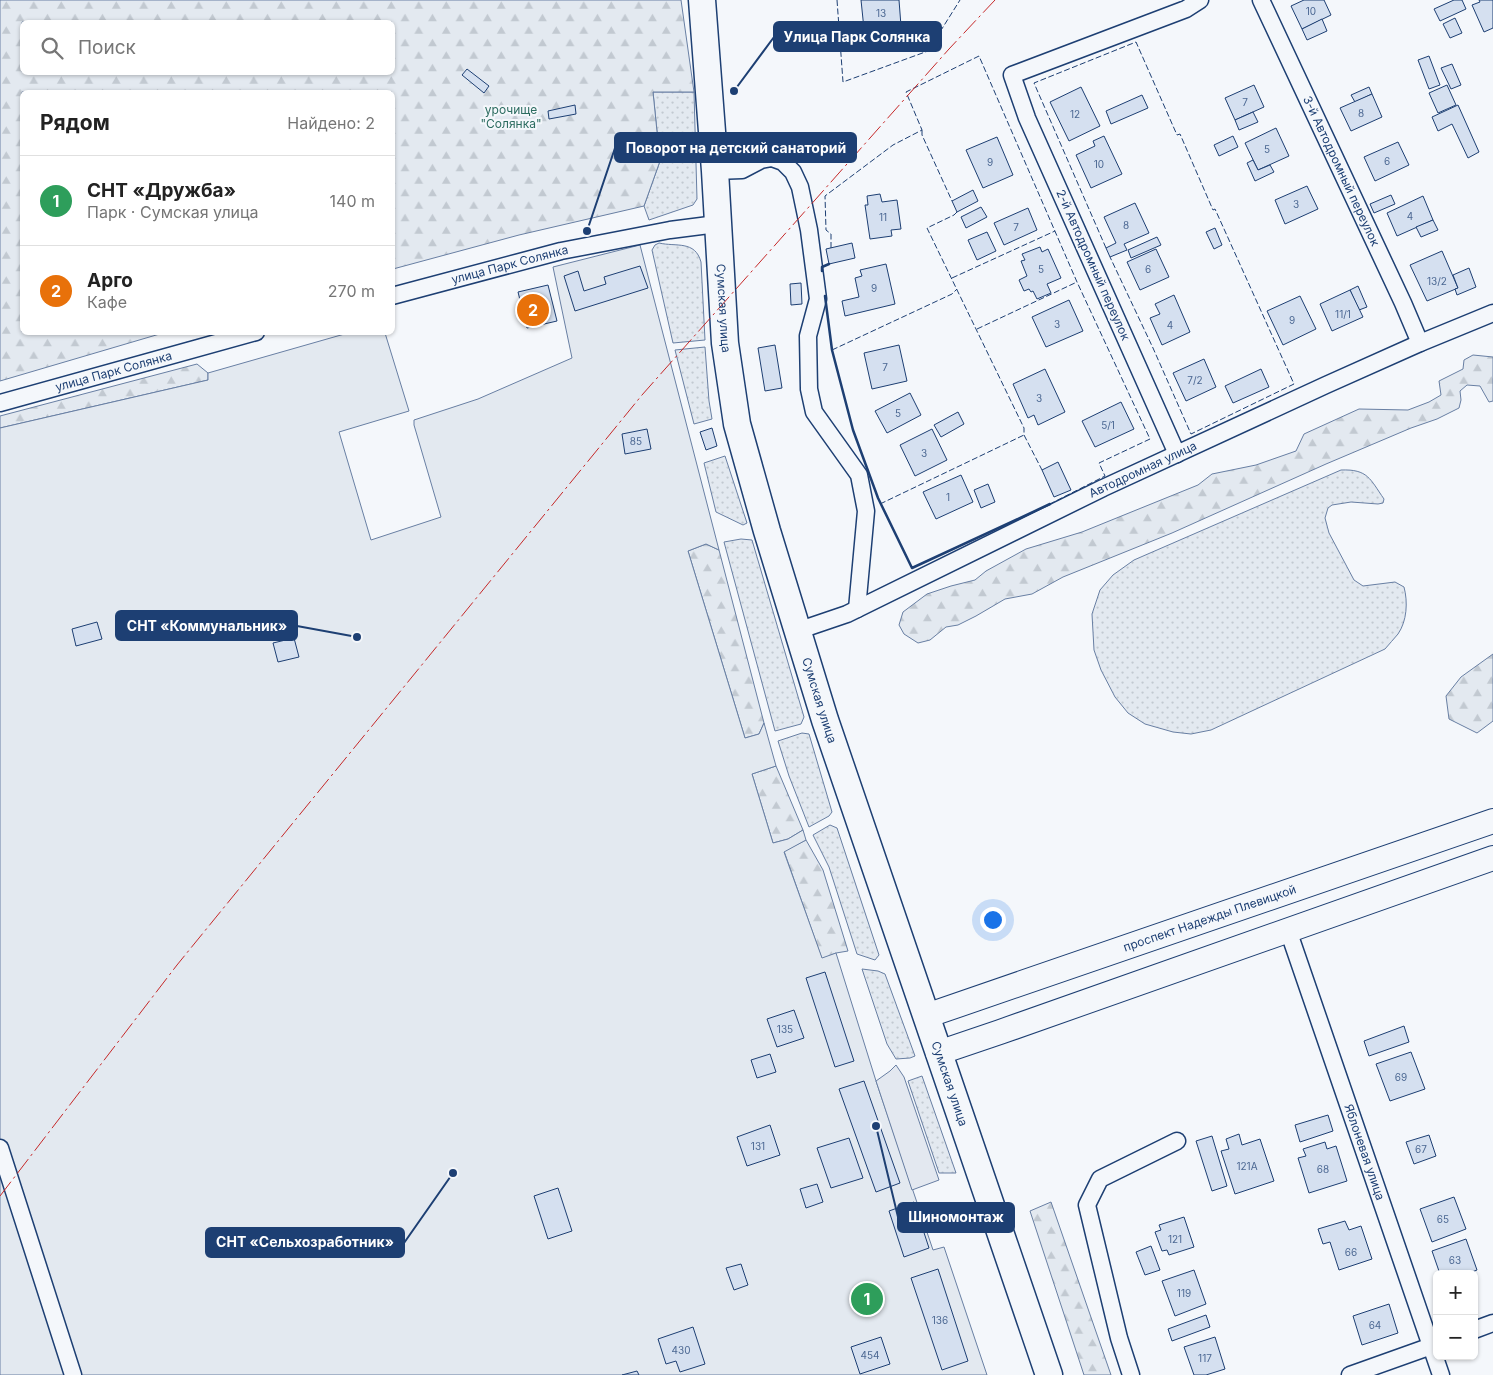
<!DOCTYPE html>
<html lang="ru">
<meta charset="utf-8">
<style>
:root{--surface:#fff;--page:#f6f6f6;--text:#222;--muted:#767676;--line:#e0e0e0;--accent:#c62828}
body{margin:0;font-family:Inter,sans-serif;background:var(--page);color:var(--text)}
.controls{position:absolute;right:15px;bottom:15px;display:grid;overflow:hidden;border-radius:8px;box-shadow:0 1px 4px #0004}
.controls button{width:45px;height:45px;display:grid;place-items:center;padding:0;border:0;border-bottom:1px solid var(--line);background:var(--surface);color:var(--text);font:25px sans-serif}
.you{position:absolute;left:992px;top:919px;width:18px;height:18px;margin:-12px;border:4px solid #fff;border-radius:50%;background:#1a73e8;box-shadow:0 0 0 8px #1a73e833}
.badge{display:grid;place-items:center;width:32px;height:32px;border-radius:50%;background:var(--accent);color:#fff;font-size:16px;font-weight:700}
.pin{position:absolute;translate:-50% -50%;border:2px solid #fff;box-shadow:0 1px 5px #0006}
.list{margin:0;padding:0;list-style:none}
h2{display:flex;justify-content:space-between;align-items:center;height:65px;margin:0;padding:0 20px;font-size:21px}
h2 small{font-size:16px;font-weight:400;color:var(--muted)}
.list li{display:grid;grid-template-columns:32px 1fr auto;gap:15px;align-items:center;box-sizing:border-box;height:90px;padding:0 20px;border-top:1px solid var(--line)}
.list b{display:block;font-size:19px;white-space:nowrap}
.list p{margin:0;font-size:16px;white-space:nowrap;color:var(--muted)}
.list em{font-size:16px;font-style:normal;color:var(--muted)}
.icon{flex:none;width:28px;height:28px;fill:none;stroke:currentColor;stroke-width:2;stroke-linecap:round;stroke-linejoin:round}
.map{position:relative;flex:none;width:1493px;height:1375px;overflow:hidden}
.search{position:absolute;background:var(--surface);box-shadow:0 1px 4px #0004;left:20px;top:20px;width:375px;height:55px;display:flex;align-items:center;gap:12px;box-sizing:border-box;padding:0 18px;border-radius:8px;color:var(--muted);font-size:19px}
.panel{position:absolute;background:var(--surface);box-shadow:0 1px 4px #0004;left:20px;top:90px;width:375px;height:245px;border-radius:8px}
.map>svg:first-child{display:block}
</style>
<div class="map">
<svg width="1493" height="1375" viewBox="0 0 1493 1375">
<defs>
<pattern id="grass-dots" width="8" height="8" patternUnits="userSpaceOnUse" patternTransform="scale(1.25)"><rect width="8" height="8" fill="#e3e9f0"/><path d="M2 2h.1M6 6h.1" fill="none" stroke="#c2c9d1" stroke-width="1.8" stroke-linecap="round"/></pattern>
<pattern id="forest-firs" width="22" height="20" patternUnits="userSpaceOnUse" patternTransform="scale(1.25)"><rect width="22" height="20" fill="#e3e9f0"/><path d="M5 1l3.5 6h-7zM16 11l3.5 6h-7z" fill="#c2c9d1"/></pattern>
</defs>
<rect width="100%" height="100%" fill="#f4f7fb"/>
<g fill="url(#grass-dots)" stroke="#687fa3">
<path d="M653 92H694L697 199 693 205 649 220 644 206 660 161Z"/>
<path d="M659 243C676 247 695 240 701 262L705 340 673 343 652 250 655 245Z"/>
<path d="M705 347 709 401 712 419 694 424 675 350Z"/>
<path d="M725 456 747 523 743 525 716 512 704 463Z"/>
<path d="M1341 470C1368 469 1370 479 1384 499L1383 503 1378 504 1351 502 1332 505 1328 508 1325 518 1329 533 1354 580 1363 586 1395 582 1404 587C1408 602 1407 621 1398 634 1394 639 1389 644 1385 649L1211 730 1191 734 1173 732 1145 724 1128 713 1115 697 1101 670 1094 650 1092 614 1100 590 1113 575 1134 560Z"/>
<path d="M741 539 752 540 804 717 801 724 775 731 724 542Z"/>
<path d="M802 733 809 734 832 812 829 816 809 827 789 776 778 741Z"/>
<path d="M830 825 837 828 879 955 875 960 857 954 829 867 813 835Z"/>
<path d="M862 969 878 971 885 974 915 1056 910 1058 896 1059 887 1044Z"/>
<path d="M922 1076 956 1173H939L908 1081Z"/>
</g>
<g fill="url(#forest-firs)" stroke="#687fa3" fill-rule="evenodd">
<path d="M0 0H681L694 92H653L660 161 644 206 519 235 393 269 392 92H22V332L163 333 0 381ZM22 22H392V72H22Z"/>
<path d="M1473 355 1493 357V401L1489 402 1480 386 1467 385 1460 391 1461 400 1459 408 1437 419 1411 428 1326 464 1172 533 1063 577 1032 594 1005 599 976 616 958 625 946 627 930 640 918 643 904 634 899 625 903 612 927 594 951 586 975 580 986 571 1026 549 1082 532 1198 485 1212 474 1256 465 1296 451 1304 434 1359 409 1408 410 1429 402 1441 395 1439 381 1463 369 1464 360Z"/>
<path d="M197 364 208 373V380L0 428V416Z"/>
<path d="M706 544 719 550 764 723 759 734 745 738 688 551Z"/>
<path d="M1493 654V721L1477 733 1449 719 1446 696 1461 677Z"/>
<path d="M776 766 803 830 788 839 773 843 752 774Z"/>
<path d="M806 840 823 870 848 951 836 953 822 959 784 851Z"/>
<path d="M1051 1202 1111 1375H1084L1030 1211Z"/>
</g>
<path fill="#e3e9f0" stroke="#687fa3" d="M640 245 719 550 706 544 688 551 745 738 759 734 764 723 776 766 752 774 773 843 788 839 803 830 806 840 784 852 822 958 836 953 876 1081 933 1250 944 1247 987 1375H0V428L208 380V373L348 333H385L409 411 339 432 371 540 441 517 414 425V420L478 399 572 358 553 267Z"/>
<path fill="#e3e8f0" stroke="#687fa3" d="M896 1065 904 1077 939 1180 912 1190 876 1081 890 1071Z"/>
<g fill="#d5e0f0" stroke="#1d3f73">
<path d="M861 0H899L901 26 864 29Z"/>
<path d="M1304 0H1324L1331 15 1302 29 1291 6Z"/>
<path d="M1454 0H1462L1466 9 1440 21 1434 9Z"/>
<path d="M1479 0H1493V28L1484 32 1472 5 1480 2Z"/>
<path d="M1455 18 1462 33 1450 38 1443 24Z"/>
<path d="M1322 19 1327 31 1307 40 1302 29Z"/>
<path d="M1429 56 1440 85 1429 89 1418 60Z"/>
<path d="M1452 64 1461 85 1451 89 1441 68Z"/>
<path d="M467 69 489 86 484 93 462 75Z"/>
<path d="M1254 85 1264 107 1235 120 1225 98Z"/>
<path d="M1447 85 1456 105 1438 113 1429 93Z"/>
<path d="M1081 87 1100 126 1069 141 1050 102Z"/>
<path d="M1369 87 1372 94 1355 102 1351 95Z"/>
<path d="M1372 94 1382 117 1351 131 1340 108Z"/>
<path d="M1142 95 1148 108 1111 124 1106 111Z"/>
<path d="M575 105 576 114 549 119 548 111Z"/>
<path d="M1458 105 1479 152 1468 158 1452 124 1438 131 1432 117Z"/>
<path d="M1253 112 1258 122 1239 130 1235 120Z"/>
<path d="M1276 128 1289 156 1258 170 1245 143Z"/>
<path d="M1104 136 1122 174 1091 188 1076 155 1095 146 1093 141Z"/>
<path d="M1233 136 1238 147 1219 156 1214 145Z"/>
<path d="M997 137 1013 175 983 188 966 150Z"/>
<path d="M1398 142 1409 165 1375 181 1364 157Z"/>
<path d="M1253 160 1258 170 1270 165 1274 172 1255 181 1247 163Z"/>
<path d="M1307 186 1318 209 1285 224 1275 200Z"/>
<path d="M973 190 978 201 957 212 952 201Z"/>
<path d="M880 194 882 202 897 200 901 229 891 230 892 236 870 239 865 205H868L867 196Z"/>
<path d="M1391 195 1395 204 1374 213 1370 204Z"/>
<path d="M1423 196 1433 220 1397 236 1387 213Z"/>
<path d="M1135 203 1149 233 1124 244 1127 250 1110 257 1106 248 1116 243 1104 217Z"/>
<path d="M981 207 987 217 966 228 961 217Z"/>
<path d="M1028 208 1037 230 1004 245 994 223Z"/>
<path d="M1433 220 1438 230 1421 237 1416 227Z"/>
<path d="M1215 228 1222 245 1214 249 1206 232Z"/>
<path d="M987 232 996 251 977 260 968 240Z"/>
<path d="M1157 237 1161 245 1131 258 1128 250Z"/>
<path d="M852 243 855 258 829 264 826 249Z"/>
<path d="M1040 247 1042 252 1048 249 1061 278 1047 284 1051 293 1037 299 1033 291 1031 292 1029 289 1024 291 1019 280 1027 276 1021 261 1025 260 1022 254Z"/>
<path d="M1156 249 1169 277 1140 290 1127 262Z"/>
<path d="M1442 251 1458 288 1427 301 1410 265Z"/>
<path d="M886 264 895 304 845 316 842 301 859 297 855 278 862 276 860 270Z"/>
<path d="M640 266 648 288 575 311 564 276 578 271 584 291 606 284 604 277Z"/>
<path d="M1469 268 1476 287 1457 295 1455 289 1458 288 1453 275Z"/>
<path d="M801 283 802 304 791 305 790 284Z"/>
<path d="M548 285 557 321 527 328 518 292Z"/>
<path d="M1358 286 1367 307 1359 310 1350 290Z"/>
<path d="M1350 290 1363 317 1332 331 1320 304Z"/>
<path d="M1174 295 1190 332 1162 345 1150 318 1160 314 1155 304Z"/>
<path d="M1300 296 1316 329 1283 345 1267 311Z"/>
<path d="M1069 300 1083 331 1046 347 1032 317Z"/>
<path d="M775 345 782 388 765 391 758 348Z"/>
<path d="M899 345 907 381 872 389 864 353Z"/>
<path d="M1204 359 1216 387 1186 401 1173 373Z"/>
<path d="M1045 369 1065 412 1038 425 1034 415 1028 418 1013 384Z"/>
<path d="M1261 369 1269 387 1233 403 1225 386Z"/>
<path d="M910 393 921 415 887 433 875 411Z"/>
<path d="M1121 402 1134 429 1095 447 1082 421Z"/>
<path d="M958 412 964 424 941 437 934 425Z"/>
<path d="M712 428 717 446 706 450 700 432Z"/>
<path d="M647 429 651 449 625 454 622 434Z"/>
<path d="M932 429 947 460 915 476 900 445Z"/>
<path d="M1058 462 1071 490 1054 497 1042 470Z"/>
<path d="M961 475 973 502 936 519 923 492Z"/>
<path d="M988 484 995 502 981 508 974 490Z"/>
<path d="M97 622 102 639 76 646 72 629Z"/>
<path d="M294 638 299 657 278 662 273 643Z"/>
<path d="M825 972 854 1061 835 1067 806 978Z"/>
<path d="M794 1010 804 1038 777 1047 767 1019Z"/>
<path d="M1404 1026 1409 1042 1369 1056 1364 1041Z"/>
<path d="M1411 1052 1425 1089 1390 1101 1376 1064Z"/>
<path d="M770 1054 776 1072 757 1078 751 1060Z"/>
<path d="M864 1081 900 1183 876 1192 839 1089Z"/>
<path d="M1328 1115 1333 1131 1300 1142 1295 1125Z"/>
<path d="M770 1125 780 1155 747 1166 737 1137Z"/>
<path d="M1239 1134 1242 1145 1260 1139 1274 1181 1235 1194 1221 1151 1229 1149 1226 1139Z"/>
<path d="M1429 1135 1436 1156 1414 1164 1406 1142Z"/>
<path d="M1212 1136 1227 1186 1212 1191 1196 1141Z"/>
<path d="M849 1138 863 1178 831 1188 817 1148Z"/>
<path d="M1325 1142 1327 1149 1336 1146 1347 1181 1309 1193 1298 1158 1306 1156 1303 1149Z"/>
<path d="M817 1184 823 1202 806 1208 800 1189Z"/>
<path d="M558 1188 572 1231 548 1239 534 1196Z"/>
<path d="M1454 1197 1466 1229 1432 1242 1420 1209Z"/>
<path d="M914 1202 929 1248 904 1257 889 1211Z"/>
<path d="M1184 1217 1194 1247 1169 1255 1167 1250 1162 1251 1155 1232 1161 1230 1159 1225Z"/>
<path d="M1345 1221 1349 1230 1361 1226 1372 1259 1339 1270 1330 1242 1323 1244 1318 1229Z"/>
<path d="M1466 1239 1477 1270 1467 1274H1440L1432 1251Z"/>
<path d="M1151 1246 1160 1270 1145 1275 1136 1252Z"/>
<path d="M741 1264 748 1285 734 1290 726 1268Z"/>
<path d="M938 1269 968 1361 942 1370 911 1278Z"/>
<path d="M1194 1270 1206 1304 1175 1316 1162 1281Z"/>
<path d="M1389 1304 1398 1333 1362 1345 1353 1316Z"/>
<path d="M1206 1315 1210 1327 1172 1341 1168 1329Z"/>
<path d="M693 1327 705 1364 680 1372 676 1361 666 1364 658 1339Z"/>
<path d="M881 1337 890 1364 860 1374 851 1347Z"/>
<path d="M1215 1337 1225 1369 1206 1375H1194L1184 1347Z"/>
<path d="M637 1371 639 1375H622Z"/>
</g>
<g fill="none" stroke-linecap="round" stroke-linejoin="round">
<g stroke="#1d3f73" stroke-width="19">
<g id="street">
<path id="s1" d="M1261 0 1403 303 1420 343"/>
<path d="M715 171 742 170 761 160 772 158 783 162 793 172 800 187 809 230 818 299 808 336 809 389 814 412 859 475 866 511 857 609"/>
<path id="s2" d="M392 296 561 251 670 230 717 224"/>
<path id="s3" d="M0 403 256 332"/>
<path d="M1177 454 1027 118 1012 75 1186 9 1200 0"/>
<path id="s4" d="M797 631 847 614 1103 488 1326 385 1420 343 1493 313"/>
<path id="s5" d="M1288 930 1441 1375"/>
<path d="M0 1148 73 1375"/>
<path d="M1474 1330 1493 1323"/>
<path d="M1131 1375 1119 1338 1087 1205 1100 1179 1177 1141"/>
<path d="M1350 1375 1437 1344"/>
</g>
</g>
<g stroke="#1d3f73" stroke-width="26">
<g id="secondary">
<path id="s6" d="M926 1016 1493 821"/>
<path d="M938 1053 1000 1032 1493 858"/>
</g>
</g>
<g stroke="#1d3f73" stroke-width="29">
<g id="primary">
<path id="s7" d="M702 0 715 171 725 343 737 424 767 531 825 720 1049 1375"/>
</g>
</g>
<use href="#street" stroke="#f4f7fb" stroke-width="16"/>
<use href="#secondary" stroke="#f4f7fb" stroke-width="24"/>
<use href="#primary" stroke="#f4f7fb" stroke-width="26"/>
<g stroke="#1d3f73" stroke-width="1" stroke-dasharray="6 2.5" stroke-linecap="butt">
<path d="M837 0 843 82 928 51 960 0"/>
<path d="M922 130V135L952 201"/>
<path d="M957 212 954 215 927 228 1024 428V435L1042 470"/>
<path d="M831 248V234L826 230 825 196 893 145 922 130 906 92 979 56 1077 282 1150 439 1099 463 1105 476 1050 504"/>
<path d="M1106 248 1034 83 1136 42 1177 135 1180 134 1213 210 1215 209 1294 384 1191 434 1153 348 1110 257"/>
<path d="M952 278 1055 231"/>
<path d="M977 329 1077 282"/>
<path d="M832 350 952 294 957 289"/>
<path d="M880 504 1024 435"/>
</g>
<g stroke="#1d3f73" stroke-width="2.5">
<path d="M822 271V267L829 264"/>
<path d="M825 296 832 350 853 430 878 498 912 568 1050 504"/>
</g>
<path stroke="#c62828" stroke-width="1" stroke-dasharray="18 4 2.5 4" stroke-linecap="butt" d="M0 1196 177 965 642 395 949 49 995 0"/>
</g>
<g text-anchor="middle" stroke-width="4" stroke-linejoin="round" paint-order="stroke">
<g font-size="10" fill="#4b6792">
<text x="1311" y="15">10</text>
<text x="881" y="17">13</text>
<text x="1245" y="106">7</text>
<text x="1361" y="117">8</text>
<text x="1075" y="118">12</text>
<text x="1267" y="153">5</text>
<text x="1387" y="165">6</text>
<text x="990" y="166">9</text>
<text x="1099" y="168">10</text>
<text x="1296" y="208">3</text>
<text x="1410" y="220">4</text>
<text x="883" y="221">11</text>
<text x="1126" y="229">8</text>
<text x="1016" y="231">7</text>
<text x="1041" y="273">5</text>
<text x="1148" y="273">6</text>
<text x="1437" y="285">13/2</text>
<text x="874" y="292">9</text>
<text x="1343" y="318">11/1</text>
<text x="1292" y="324">9</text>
<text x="1057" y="328">3</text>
<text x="1170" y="329">4</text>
<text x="885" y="371">7</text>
<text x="1195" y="384">7/2</text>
<text x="1039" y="402">3</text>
<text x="898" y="417">5</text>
<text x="1108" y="429">5/1</text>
<text x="636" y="445">85</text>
<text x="924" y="457">3</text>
<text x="948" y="501">1</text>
<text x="785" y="1033">135</text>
<text x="1401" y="1081">69</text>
<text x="758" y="1150">131</text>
<text x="1421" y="1153">67</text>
<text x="1247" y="1170">121А</text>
<text x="1323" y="1173">68</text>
<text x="1443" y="1223">65</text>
<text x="1175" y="1243">121</text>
<text x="1351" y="1256">66</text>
<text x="1455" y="1264">63</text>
<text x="1184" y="1297">119</text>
<text x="940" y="1324">136</text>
<text x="1375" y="1329">64</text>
<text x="681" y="1354">430</text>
<text x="870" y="1359">454</text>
<text x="1205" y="1362">117</text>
</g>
<g font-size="12" fill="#2c6c60" stroke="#f4f7fb">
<text x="511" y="114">урочище<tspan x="511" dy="14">"Солянка"</tspan></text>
</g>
<g font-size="12" fill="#1d3f73" stroke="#f4f7fb">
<text dy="4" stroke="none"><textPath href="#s1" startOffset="189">3-й Автодромный переулок</textPath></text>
<text dy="4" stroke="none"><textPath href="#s2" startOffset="122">улица Парк Солянка</textPath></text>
<text transform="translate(1093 265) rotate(66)" y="4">2-й Автодромный переулок</text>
<text dy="4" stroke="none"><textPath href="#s7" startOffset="309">Сумская улица</textPath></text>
<text dy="4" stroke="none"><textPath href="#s3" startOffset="118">улица Парк Солянка</textPath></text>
<text dy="4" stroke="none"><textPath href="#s4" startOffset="382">Автодромная улица</textPath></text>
<text dy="4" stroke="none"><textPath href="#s7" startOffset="714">Сумская улица</textPath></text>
<text dy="4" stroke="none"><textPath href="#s6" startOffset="300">проспект Надежды Плевицкой</textPath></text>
<text dy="4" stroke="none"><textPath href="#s7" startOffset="1119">Сумская улица</textPath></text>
<text dy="4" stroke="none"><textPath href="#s5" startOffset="235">Яблоневая улица</textPath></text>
</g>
</g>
<path fill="none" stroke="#1d3f73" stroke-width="2" d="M734 91L774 37M587 231L615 148M357 637L297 626M876 1126L898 1217M453 1173L404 1243"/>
<g fill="#1d3f73" stroke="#f4f7fb" stroke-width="2">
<circle cx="734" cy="91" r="5"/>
<circle cx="587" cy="231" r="5"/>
<circle cx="357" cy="637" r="5"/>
<circle cx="876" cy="1126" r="5"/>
<circle cx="453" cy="1173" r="5"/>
</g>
<g fill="#1d3f73" stroke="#1d3f73" stroke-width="2">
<rect x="774" y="22" width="167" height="29" rx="5"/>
<rect x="615" y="133" width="241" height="29" rx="5"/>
<rect x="116" y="611" width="181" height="29" rx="5"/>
<rect x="898" y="1203" width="116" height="29" rx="5"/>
<rect x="206" y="1228" width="198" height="29" rx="5"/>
</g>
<g font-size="14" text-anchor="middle" font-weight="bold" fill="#fff">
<text x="857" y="42">Улица Парк Солянка</text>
<text x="736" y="153">Поворот на детский санаторий</text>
<text x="207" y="631">СНТ «Коммунальник»</text>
<text x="956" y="1222">Шиномонтаж</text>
<text x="305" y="1247">СНТ «Сельхозработник»</text>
</g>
</svg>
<div class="controls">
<button>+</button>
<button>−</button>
</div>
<div class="you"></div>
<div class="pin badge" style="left:867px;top:1299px;background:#2e9e5b">1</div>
<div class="pin badge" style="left:533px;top:310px;background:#e8710a">2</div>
<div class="search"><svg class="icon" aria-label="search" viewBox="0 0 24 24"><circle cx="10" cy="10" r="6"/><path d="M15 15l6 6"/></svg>Поиск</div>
<section class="panel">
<h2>Рядом<small>Найдено: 2</small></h2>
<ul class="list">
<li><span class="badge" style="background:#2e9e5b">1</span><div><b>СНТ «Дружба»</b><p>Парк · Сумская улица</p></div><em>140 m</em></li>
<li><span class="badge" style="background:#e8710a">2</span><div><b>Арго</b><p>Кафе</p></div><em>270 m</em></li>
</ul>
</section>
</div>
